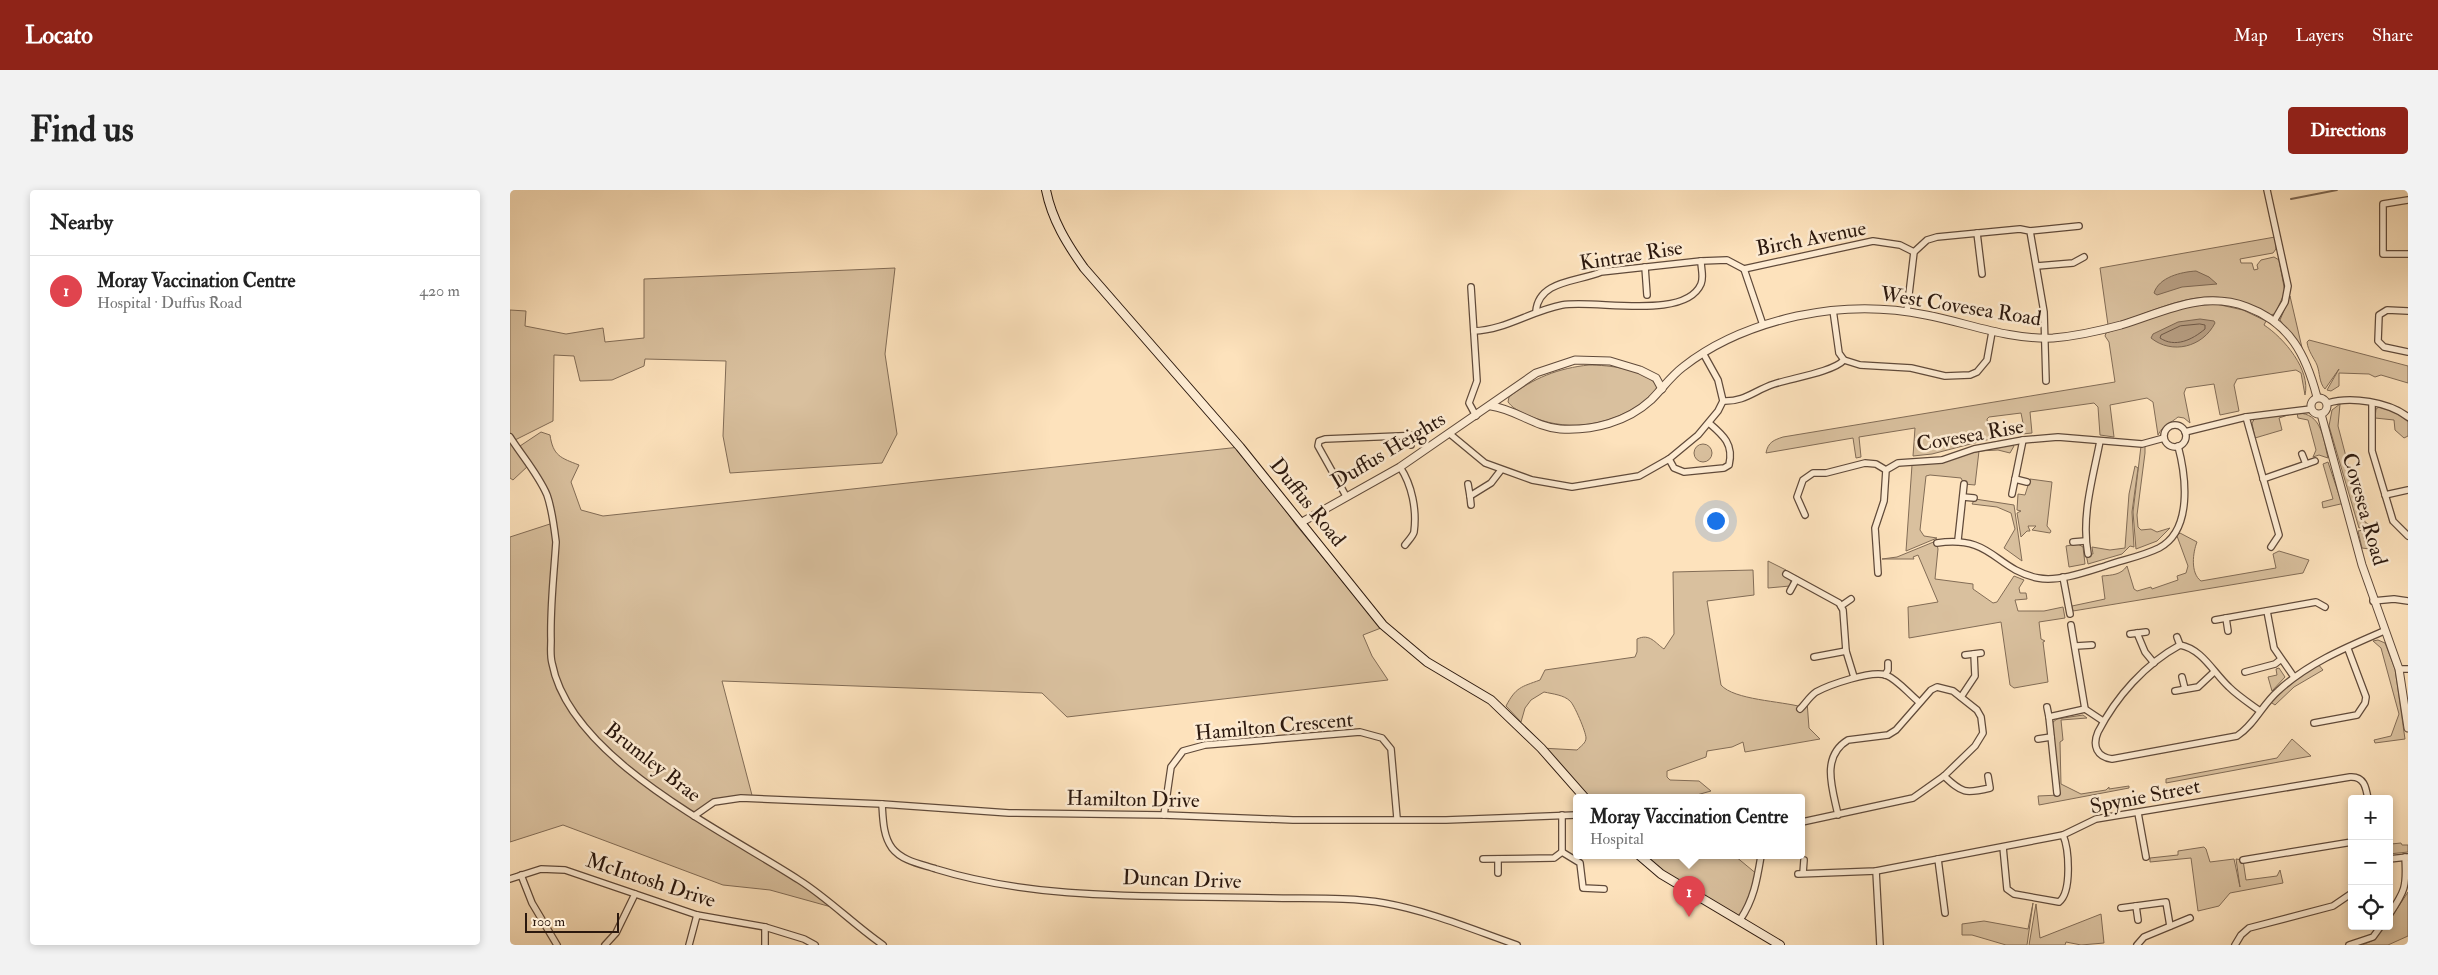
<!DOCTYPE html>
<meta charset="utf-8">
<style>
:root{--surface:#fff;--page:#f2f2f2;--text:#222;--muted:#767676;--line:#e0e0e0;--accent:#8f2418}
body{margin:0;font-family:"IM FELL Double Pica",serif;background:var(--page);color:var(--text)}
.controls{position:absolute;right:15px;bottom:15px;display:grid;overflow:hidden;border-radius:5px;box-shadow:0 2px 8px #0003}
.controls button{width:45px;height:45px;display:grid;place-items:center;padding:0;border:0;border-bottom:1px solid var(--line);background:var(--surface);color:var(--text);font:25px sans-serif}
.scale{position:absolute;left:15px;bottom:12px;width:94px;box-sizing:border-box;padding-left:5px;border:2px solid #2b180e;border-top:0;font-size:14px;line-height:18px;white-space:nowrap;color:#2b180e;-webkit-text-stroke:4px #feecd3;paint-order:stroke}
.you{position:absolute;left:1205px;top:330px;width:18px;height:18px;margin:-12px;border:4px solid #fff;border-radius:50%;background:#1a73e8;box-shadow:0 0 0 8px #1a73e833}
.badge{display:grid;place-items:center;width:32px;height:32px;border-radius:50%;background:var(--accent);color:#fff;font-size:16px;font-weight:700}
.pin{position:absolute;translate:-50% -41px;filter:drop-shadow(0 1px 2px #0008)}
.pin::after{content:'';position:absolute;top:26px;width:18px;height:15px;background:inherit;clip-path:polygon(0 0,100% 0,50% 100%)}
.popup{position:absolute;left:1063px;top:604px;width:232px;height:65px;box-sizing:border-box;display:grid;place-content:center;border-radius:5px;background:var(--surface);filter:drop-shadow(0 1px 4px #0005);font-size:16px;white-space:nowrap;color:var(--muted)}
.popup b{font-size:19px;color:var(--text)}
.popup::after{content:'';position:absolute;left:50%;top:100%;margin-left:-10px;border:10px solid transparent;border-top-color:var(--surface)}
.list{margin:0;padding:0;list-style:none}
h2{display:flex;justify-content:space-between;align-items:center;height:65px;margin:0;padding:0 20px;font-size:21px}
h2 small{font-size:16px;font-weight:400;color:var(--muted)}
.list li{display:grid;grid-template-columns:32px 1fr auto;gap:15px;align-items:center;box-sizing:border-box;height:70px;padding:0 20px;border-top:1px solid var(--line)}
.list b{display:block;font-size:19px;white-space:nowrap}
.list p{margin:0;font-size:16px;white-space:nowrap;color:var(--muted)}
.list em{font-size:16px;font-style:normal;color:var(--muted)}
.icon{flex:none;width:28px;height:28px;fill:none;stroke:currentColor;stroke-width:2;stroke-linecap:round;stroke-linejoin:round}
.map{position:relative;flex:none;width:1898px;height:755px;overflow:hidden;border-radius:5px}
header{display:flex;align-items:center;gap:30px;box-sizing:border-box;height:70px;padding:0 25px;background:var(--accent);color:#fff}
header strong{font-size:24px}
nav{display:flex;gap:28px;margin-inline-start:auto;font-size:18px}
.intro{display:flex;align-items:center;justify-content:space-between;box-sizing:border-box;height:120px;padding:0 30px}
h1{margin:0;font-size:35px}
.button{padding:12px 22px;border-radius:5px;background:var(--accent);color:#fff;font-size:18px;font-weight:700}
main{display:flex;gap:30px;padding:0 30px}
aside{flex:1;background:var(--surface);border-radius:5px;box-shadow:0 2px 8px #0003}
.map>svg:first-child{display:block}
</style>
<header>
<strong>Locato</strong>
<nav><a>Map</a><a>Layers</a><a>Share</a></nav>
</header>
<div class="intro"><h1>Find us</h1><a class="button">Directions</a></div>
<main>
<aside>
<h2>Nearby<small></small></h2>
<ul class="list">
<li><span class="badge" style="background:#e0444e">1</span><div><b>Moray Vaccination Centre</b><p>Hospital · Duffus Road</p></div><em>420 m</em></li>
</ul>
</aside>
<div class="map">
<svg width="1898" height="755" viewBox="0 0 1898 755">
<rect width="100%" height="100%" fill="#fde2bc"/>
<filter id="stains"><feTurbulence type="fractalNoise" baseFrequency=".004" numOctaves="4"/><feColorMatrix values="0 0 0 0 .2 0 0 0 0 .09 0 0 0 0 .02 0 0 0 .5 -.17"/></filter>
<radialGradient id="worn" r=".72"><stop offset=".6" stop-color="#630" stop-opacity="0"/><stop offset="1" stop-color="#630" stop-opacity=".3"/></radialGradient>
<g fill="#d9c09e" stroke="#826c56">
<path d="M1765 47 1766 59 1763 63 1730 69 1731 73H1742L1744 80 1748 79 1747 75 1751 70 1764 67 1769 70 1775 102 1765 124 1759 125C1748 120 1736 113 1724 110 1680 98 1640 125 1598 135L1590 78Z"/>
<path d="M385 78 375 164 387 244 372 273 220 283 213 246 216 171 135 169 134 176 102 190 70 191 64 166 44 165 43 231 3 251 7 258 31 242 40 245C43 266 51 268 69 275L61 292 71 320 93 326 730 257 786 335 871 438 853 445 862 466 878 490 557 527 532 503 212 491 243 609 204 612 184 625 290 691 325 718 260 700 213 695 53 635 0 652V347L43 333 37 305 19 275 3 290 0 288V120L16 121 15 136 56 144 93 138 95 152 134 148V89Z"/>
<path d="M1780 106 1793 162 1770 130Z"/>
<path d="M1706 114 1733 120 1756 131 1754 135C1774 148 1801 180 1795 205L1791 183 1786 180 1727 189 1724 195 1729 221 1710 225 1704 194 1676 198 1674 203 1680 233 1674 228 1668 227C1661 233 1653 235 1648 245L1643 212 1637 208 1600 215 1604 247 1590 245 1588 217 1584 213 1520 222 1522 243 1512 244 1511 241 1514 238 1511 223 1479 227 1477 229 1480 249 1422 264 1403 266 1405 238 1349 247 1351 267 1346 268 1343 248 1256 263C1258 252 1264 250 1273 247L1605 192 1599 152 1595 146 1596 143 1672 117Z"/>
<path d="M1799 150 1898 176V193L1871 185 1865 187 1859 184 1829 183V196L1821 201 1817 200 1829 179 1815 199C1809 193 1810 183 1807 175 1804 168 1798 161 1797 152Z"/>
<path d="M1079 175C1098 175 1136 179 1147 196 1145 203 1138 208 1132 213 1101 235 1060 242 1025 228 1015 224 1005 221 998 212L999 207C1023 188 1049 178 1079 175Z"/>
<path d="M1830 214 1828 236 1840 282H1841L1855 332 1860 335 1849 338 1819 236 1822 220Z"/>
<path d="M1869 217 1888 223 1898 232V246L1894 248 1885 240 1884 230 1865 228 1866 219Z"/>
<path d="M1787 223C1812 223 1813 248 1818 268L1809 265 1803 267 1806 260 1798 230 1788 228Z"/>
<path d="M1781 224 1769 228 1772 240 1745 248 1742 233 1745 228Z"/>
<circle cx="1193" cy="263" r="9"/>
<path d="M1500 255 1504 256 1500 263 1488 260 1469 261 1465 295 1454 294 1451 288 1420 285 1416 286 1410 340 1414 346 1427 348 1396 361 1402 275Z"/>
<path d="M1631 256H1635V263L1627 325 1628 337 1631 340 1641 339 1647 342 1660 338 1647 351 1626 359 1623 322Z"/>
<path d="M1818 272 1830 308 1833 307 1835 313 1813 318 1812 312 1823 309 1813 274Z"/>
<path d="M1625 276 1628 278 1622 322 1624 357 1620 356 1612 364 1578 374 1576 364H1583L1582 357 1600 360 1615 358 1619 304Z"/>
<path d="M1520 289 1542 292 1537 336 1541 341 1540 343 1522 340 1526 336H1518L1520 341H1517L1511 347 1507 323 1511 321 1507 320 1508 304 1515 305Z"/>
<path d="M1465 309 1504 315 1512 371 1494 358 1505 339 1501 323 1487 317 1462 314Z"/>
<path d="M1853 340 1854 349 1860 347 1867 360 1852 358 1848 341Z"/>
<path d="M1670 343 1687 352C1683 362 1680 383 1691 391L1766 378 1763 364 1769 361 1799 370 1793 383 1563 421 1562 416 1595 409 1592 386C1602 385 1611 385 1617 376L1624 399 1627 401 1641 397 1642 399 1668 390 1667 386 1676 383 1678 376 1667 346Z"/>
<path d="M1426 351 1428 359 1425 389 1463 394V399L1483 413 1487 412 1504 386 1514 390 1509 398 1510 403H1516L1517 409 1505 410 1508 421H1534L1553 417 1555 428 1529 432 1531 449 1535 451 1533 452 1538 492 1504 498 1500 495 1491 432 1399 448 1398 417 1428 412 1408 365 1403 367 1404 369H1372L1387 367Z"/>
<path d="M1568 354 1573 357 1575 374 1559 377 1556 356Z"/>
<path d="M1258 371 1276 380 1274 385 1281 391 1280 396 1258 398Z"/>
<path d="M1243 380 1244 405 1197 411 1211 495C1224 510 1271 511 1292 517L1297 511 1299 538 1310 549 1235 562 1233 552 1222 557 1197 561 1196 567 1157 581V587L1160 590 1189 591 1201 601 1176 608H1075L1031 558 1067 560C1071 556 1076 553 1076 548 1076 542 1064 514 1060 511 1054 505 1043 504 1034 502L1021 510 1015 518 1011 532 996 516C1006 497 1011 497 1030 490L1035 480 1125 467 1127 462V449C1140 443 1145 453 1154 459L1164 444 1163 382Z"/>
<path d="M1868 450 1875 453 1885 479 1895 549 1865 553 1864 550 1881 546 1889 524 1871 458 1863 451Z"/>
<path d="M1807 473 1813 480 1784 497 1765 515 1759 511Z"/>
<path d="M1769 478 1775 487 1762 501 1758 487 1767 485 1766 479Z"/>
<path d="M1573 525 1577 528 1551 530 1553 550 1550 552 1551 594 1571 604 1596 600 1599 597V599L1619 596V598L1529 615 1528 606 1550 605 1541 540 1543 532 1547 529Z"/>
<path d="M1782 549 1801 566 1656 593V589L1767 568Z"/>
<path d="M1891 653 1892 655H1898V662L1879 664 1881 654Z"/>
<path d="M1694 657 1696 659 1700 672 1724 669 1730 697 1726 669 1733 670 1736 690 1767 686 1770 680 1773 693 1720 703 1709 716 1688 721 1681 668 1640 672V668L1668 665V661Z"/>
<path d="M1130 666H1225L1248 685 1230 730 1151 684Z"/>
<path d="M1898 702V746L1878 755H1852L1862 751 1875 736H1879V731Z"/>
<path d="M1523 713 1517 755H1496L1462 745H1452V734L1474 731 1518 739Z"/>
<path d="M1526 714 1530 748 1591 724 1594 753 1571 755 1556 752 1555 755H1519Z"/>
</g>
<g fill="#b69d81" stroke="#7e6853">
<path d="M1686 81 1699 87 1707 94 1672 97 1647 105 1644 103C1649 87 1671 82 1686 81Z"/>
<path d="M1690 129 1704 131 1705 133C1693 157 1662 165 1641 148L1643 144 1668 132Z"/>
</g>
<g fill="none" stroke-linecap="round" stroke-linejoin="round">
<path stroke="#705a48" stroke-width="1" d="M1690 134 1695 135V139C1682 150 1665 158 1650 148L1651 145 1670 136Z"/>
<path stroke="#7e6853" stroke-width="2" d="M1781 9 1827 0"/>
<g stroke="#604a3a" stroke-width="8">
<g id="minor">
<path d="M1757 0 1778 96 1775 112 1764 131"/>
<path d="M1898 10 1873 14V64H1898"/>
<path d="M1520 41 1569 36"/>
<path d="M1467 43 1472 84"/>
<path d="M1191 71 1217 70 1234 79"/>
<path d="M1527 76 1563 73 1574 67"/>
<path d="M1135 77 1137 105"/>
<path d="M1234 79 1363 51 1390 55 1404 62"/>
<path d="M1234 79 1253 135"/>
<path d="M961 97 967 191 959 213 966 226"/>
<path d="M1323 120 1329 163 1334 170 1350 175 1401 178 1435 186 1460 185 1467 182 1477 170 1482 142"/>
<path d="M1397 121 1404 62 1417 50 1427 47 1510 39 1520 41 1534 122 1536 191"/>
<path d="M1898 121 1877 120 1869 125 1868 151 1874 157 1898 162"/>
<path d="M964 141C995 140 1021 121 1052 115 1085 109 1175 131 1191 94 1194 87 1191 79 1191 71L1091 82C1068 92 1029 90 1026 121"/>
<path d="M1213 211C1235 212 1245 200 1264 194 1282 188 1323 182 1334 170"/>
<path d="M1818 213C1841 206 1879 212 1898 227"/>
<path d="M1862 213V261L1883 331 1898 346"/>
<path d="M1736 227 1769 345 1761 357"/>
<circle cx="1665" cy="246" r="11"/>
<path d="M1675 242 1736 227 1801 219"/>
<path d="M940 244 975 273 1022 290 1062 297 1129 286 1159 269 1188 245 1208 221 1213 211 1208 190 1193 163"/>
<path d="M0 247C12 266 28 284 37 305 42 319 44 336 46 352 44 384 40 417 41 450 41 458 40 465 42 473 60 569 214 641 289 690 319 709 344 735 373 755"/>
<path d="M901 255V246"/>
<path d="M1792 264 1796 274"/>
<path d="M1159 269 1164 278 1174 282 1214 278 1219 275C1224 254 1213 245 1199 233"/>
<path d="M890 277C902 295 907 320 904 342 903 346 898 351 895 355"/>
<path d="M1505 289 1517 292"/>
<path d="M1753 289 1805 271"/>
<path d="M958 294 960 306 981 293 991 280"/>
<path d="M1502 304 1513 250"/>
<path d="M1875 305 1898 300"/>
<path d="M836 306 808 256 809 251 815 249 913 245"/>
<path d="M960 306 961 315"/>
<path d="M1453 307 1464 308"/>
<path d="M1295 325 1287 307 1293 290 1303 283H1316L1355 273 1366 274 1376 280"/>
<path d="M1448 350 1454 294"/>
<path d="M1563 352 1575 351"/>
<path d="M1427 353C1483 345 1484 379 1528 388 1548 392 1576 382 1595 376 1612 370 1633 366 1649 358 1683 340 1676 286 1668 256"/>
<path d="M1578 364C1571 326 1583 288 1590 251"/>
<path d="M1368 383 1365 338 1374 311 1376 280 1388 273 1432 270 1464 259 1513 250 1548 247 1632 254 1654 248"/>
<path d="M1276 384 1329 413 1333 420 1336 461 1344 487"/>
<path d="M1553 387 1560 424"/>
<path d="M1280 401 1286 390"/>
<path d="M1863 411 1884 409 1898 411"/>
<path d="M1331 416 1341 409"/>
<path d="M1757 421 1764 458 1784 487"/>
<path d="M1716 428 1718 441"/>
<path d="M1705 430 1806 412 1815 417"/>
<path d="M1561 435 1575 519 1593 531"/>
<path d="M1627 443 1635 462 1644 473"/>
<path d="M1620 444 1636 442"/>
<path d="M1667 447 1670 455"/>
<path d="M1566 456 1582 455"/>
<path d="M1455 465 1471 463"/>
<path d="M1304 467 1336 461"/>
<path d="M1889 479H1898"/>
<path d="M1735 482 1765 474 1770 470"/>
<path d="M1375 485 1378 480V473"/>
<path d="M1672 487 1675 499"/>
<path d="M1665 501 1688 497 1704 482"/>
<path d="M1451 507 1465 486 1464 464"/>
<path d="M1537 517 1539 527"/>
<path d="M1290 519C1295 514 1300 506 1306 502 1319 495 1361 480 1376 485 1388 490 1399 504 1409 512"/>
<path d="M1750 521C1739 513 1728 506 1719 497 1703 482 1692 459 1670 455 1635 474 1606 507 1588 542 1582 556 1587 567 1602 569L1727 546C1745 534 1752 515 1768 501 1798 473 1837 457 1874 441"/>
<path d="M1804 533 1847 525 1855 513 1856 507 1838 459"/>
<path d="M1528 549 1541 547"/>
<path d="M1434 586C1452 603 1455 604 1480 598L1478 586"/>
<path d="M1547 603 1539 527 1575 519"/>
<path d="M372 614C373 629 373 646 382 658 392 671 411 674 426 679 533 712 649 705 760 708 798 709 837 707 874 713 919 721 964 740 1007 755"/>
<path d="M1628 623 1636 667"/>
<path d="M654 625 661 577 673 561 695 555 850 542 872 548 881 559 887 628"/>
<path d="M184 626 204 612 231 608 372 614 499 623 654 625 783 630H936L1066 625"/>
<path d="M1292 632 1403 608 1434 586 1465 556 1473 543 1471 527 1467 520 1443 501 1427 497 1421 500 1386 540 1378 545 1338 550C1310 567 1323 600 1328 625"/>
<path d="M1493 657 1497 699 1504 704 1549 712C1562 702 1559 659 1553 645"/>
<path d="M1052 662 1070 673 1073 698 1094 699"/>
<path d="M973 669 1044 668 1052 662V625"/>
<path d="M988 669V683"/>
<path d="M1428 669 1435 723"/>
<path d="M1879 669 1898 667"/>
<path d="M1733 670 1842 652"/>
<path d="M1366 681 1370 755"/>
<path d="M1293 683 1294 670"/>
<path d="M1288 684 1366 681 1553 645 1586 629 1840 587C1854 586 1856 597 1858 609"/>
<path d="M11 685 22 713 47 755"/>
<path d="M0 689 31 679 55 680 187 725 255 737 294 749 305 755"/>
<path d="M1626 716 1628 730"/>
<path d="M1611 718 1656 712 1660 736"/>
<path d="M1879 725C1895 701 1897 697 1895 667"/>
<path d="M1230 730C1244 709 1247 690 1251 666"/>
<path d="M95 755 106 743 125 704"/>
<path d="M179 755 187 725"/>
<path d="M255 755V737"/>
<path d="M1627 755 1634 747 1680 728"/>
<path d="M1725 755 1731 745 1739 738 1823 716 1842 703"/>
<path d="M1839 755 1863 747 1871 736"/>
</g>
</g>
<g stroke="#604a3a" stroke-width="9">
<g id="tertiary">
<circle cx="1809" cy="216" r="8"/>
<path d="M981 216C1005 219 1025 237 1050 239 1083 241 1117 232 1141 210 1152 199 1161 186 1173 177 1206 151 1247 135 1287 126 1329 117 1373 116 1416 125 1458 133 1499 150 1543 148 1567 146 1589 141 1611 135 1654 122 1692 100 1737 117 1780 133 1796 165 1807 207"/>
<path d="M1811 224 1852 375 1889 479 1898 538"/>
<path d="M792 332 890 277 1026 183 1065 170 1100 171 1130 180 1146 188 1152 199"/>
</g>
</g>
<g stroke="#2b180e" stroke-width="10">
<g id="secondary">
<path d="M536 0C542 30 557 54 574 78L730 257 873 435 917 472 981 510 1031 558 1075 608"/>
<path d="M1130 666 1151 684 1270 755"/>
</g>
</g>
<use href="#minor" stroke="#feecd3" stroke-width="5.5"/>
<use href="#tertiary" stroke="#feecd3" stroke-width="7"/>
<use href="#secondary" stroke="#feecd3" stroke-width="8"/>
</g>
<g text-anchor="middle" stroke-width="5" stroke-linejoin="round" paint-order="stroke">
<g font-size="21" fill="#2b180e" stroke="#feecd3">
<text transform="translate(1301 48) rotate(-11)" y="7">Birch Avenue</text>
<text transform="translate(1121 65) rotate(-9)" y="7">Kintrae Rise</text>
<text transform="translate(1451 116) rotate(9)" y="7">West Covesea Road</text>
<text transform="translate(1460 245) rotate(-10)" y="7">Covesea Rise</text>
<text transform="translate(878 260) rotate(-31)" y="7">Duffus Heights</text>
<text transform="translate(798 312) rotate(51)" y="7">Duffus Road</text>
<text transform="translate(1855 319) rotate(74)" y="7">Covesea Road</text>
<text transform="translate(764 536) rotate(-5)" y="7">Hamilton Crescent</text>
<text transform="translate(143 572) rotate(38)" y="7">Brumley Brae</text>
<text transform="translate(1635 606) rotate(-11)" y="7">Spynie Street</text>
<text transform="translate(623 609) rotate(1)" y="7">Hamilton Drive</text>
<text transform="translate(672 689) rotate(2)" y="7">Duncan Drive</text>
<text transform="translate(141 690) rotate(18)" y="7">McIntosh Drive</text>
</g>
</g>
<rect width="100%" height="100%" filter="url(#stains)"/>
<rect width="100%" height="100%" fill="url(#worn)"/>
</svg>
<div class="controls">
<button>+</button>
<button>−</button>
<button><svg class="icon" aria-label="locate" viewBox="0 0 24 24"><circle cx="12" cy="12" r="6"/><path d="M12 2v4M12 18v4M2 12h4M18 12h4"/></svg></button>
</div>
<div class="scale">100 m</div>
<div class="you"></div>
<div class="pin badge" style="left:1179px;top:727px;background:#e0444e">1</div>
<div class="popup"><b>Moray Vaccination Centre</b>Hospital</div>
</div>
</main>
